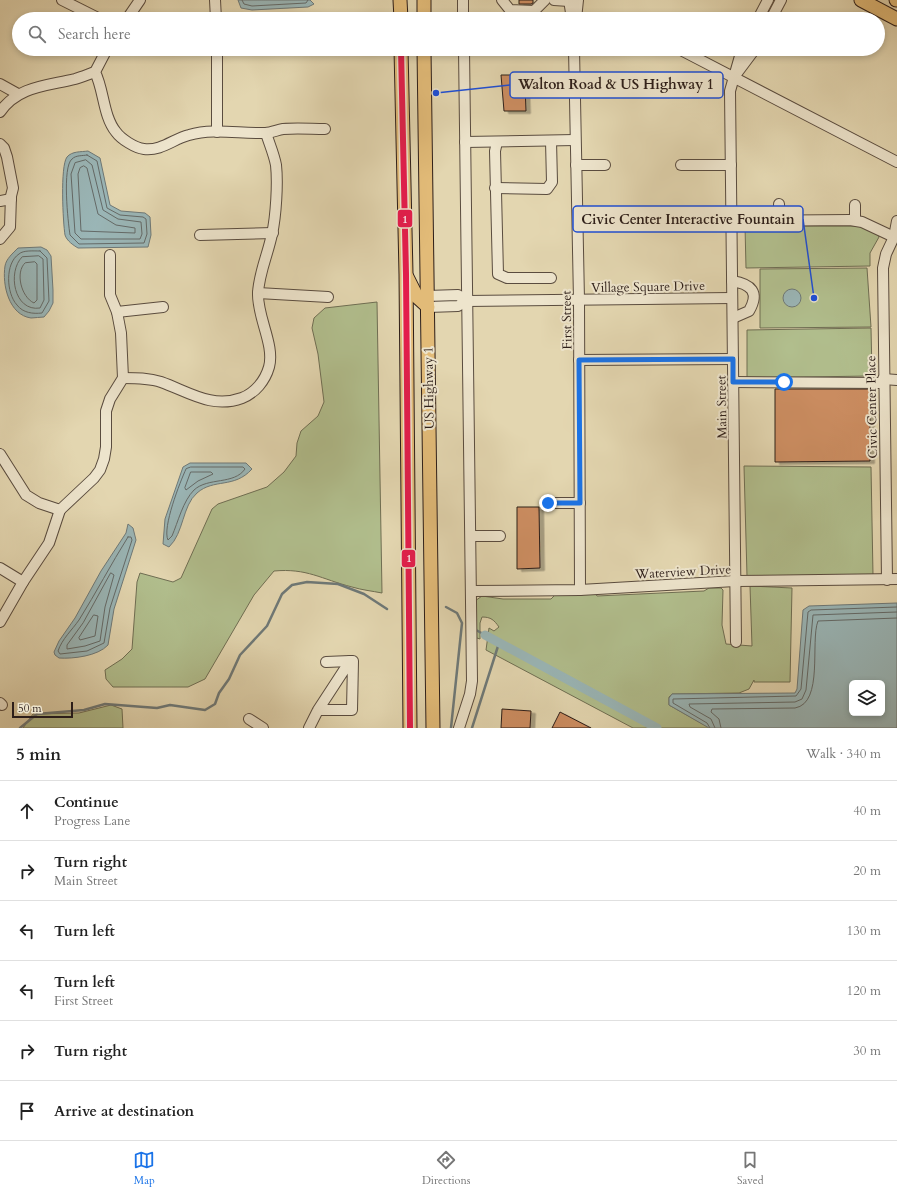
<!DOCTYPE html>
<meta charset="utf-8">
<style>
:root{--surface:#fff;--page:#f2f2f2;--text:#222;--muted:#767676;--line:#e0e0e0;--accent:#1a73e8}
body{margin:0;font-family:Cardo,serif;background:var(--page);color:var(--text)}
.controls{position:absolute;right:12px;bottom:12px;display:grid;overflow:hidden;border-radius:6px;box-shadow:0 2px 6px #0003}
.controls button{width:36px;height:36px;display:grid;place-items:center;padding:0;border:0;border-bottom:1px solid var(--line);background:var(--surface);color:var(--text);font:20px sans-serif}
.scale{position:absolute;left:12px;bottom:10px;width:61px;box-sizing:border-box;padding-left:4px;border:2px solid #2d1e19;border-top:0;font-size:11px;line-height:14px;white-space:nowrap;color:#2d1e19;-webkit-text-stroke:3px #ede4cc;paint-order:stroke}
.stop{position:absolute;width:12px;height:12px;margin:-9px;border:3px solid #1a73e8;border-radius:50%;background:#fff}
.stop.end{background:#1a73e8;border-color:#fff;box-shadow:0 1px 4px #0008}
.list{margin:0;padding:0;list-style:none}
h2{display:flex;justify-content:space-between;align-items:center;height:52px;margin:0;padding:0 16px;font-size:17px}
h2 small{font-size:13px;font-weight:400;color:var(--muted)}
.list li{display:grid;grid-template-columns:26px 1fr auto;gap:12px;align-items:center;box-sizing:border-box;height:60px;padding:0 16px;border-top:1px solid var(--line)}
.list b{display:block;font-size:15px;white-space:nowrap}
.list p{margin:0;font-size:13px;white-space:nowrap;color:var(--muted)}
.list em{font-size:13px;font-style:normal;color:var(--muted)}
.icon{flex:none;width:22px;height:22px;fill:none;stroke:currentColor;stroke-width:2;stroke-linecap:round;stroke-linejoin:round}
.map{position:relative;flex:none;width:897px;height:728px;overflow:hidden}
.search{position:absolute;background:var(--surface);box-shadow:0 2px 6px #0003;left:12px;right:12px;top:12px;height:44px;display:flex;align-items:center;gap:10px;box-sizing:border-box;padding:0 14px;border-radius:22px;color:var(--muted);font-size:15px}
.sheet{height:412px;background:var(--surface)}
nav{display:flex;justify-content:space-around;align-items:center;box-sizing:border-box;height:56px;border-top:1px solid var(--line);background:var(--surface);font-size:11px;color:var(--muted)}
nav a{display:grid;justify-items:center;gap:2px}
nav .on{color:var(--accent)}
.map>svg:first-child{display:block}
</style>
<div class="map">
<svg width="897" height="728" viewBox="0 0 897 728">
<defs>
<filter id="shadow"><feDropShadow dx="4.5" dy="2.5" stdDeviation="0" flood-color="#0004"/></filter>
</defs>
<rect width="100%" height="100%" fill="#e3d6b0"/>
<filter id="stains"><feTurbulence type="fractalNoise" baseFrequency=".005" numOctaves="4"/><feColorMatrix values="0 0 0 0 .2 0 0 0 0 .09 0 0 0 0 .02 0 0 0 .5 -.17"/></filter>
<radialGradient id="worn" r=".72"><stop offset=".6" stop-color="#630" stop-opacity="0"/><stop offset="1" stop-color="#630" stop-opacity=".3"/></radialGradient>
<g fill="#b1be8d" stroke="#6f6e53">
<path d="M745 226H862L878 234 879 237 870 253V266L746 268Z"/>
<path d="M867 268 871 327 760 328V269Z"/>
<path d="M377 302 382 593C372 591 362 590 352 587 321 579 307 568 274 571L254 595 205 679 188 687H113L106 679 105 670 122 659 132 649 137 582 140 573 173 582 181 578 212 509 218 504 267 487 284 472 296 456 297 443 301 431 318 416 324 402 318 354 312 328 314 318 325 308Z"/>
<path d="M871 328 872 374 868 376 747 378V330Z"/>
<path d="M744 466 871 467 873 575 747 576Z"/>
<path d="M750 586 792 588 790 682H754V680L749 689 739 693 672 694 669 697V705L710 728H633L486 650 489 628 494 631 499 627C494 620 491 617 482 617L480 623V639L474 637 475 601 482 596 503 599H551L556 594 595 593 597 596 704 591 709 588H721L723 590 722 625 726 644 752 646Z"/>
<path d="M111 705 122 709 123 728H23L33 714 79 713Z"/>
</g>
<g fill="#9ab6b7" stroke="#6e7978" fill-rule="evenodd">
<path d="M238 0H310L314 4 308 7 252 10 241 8Z"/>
<path d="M88 151 100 158 110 205 121 211 145 213 150 217 151 235 148 247 78 248C73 245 67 241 65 235 63 223 60 166 67 157 72 151 81 152 88 151Z"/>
<path d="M41 247 47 250 51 256 53 290V303L49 311 44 317C40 317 35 318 31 318 9 315 2 285 5 266 6 259 13 253 18 248Z"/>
<circle cx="792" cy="298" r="9"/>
<path d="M190 463H246L252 469C234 489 214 478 197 493 182 506 184 533 169 547L163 544 165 519 183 467Z"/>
<path d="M128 524 133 528 136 540 114 609 108 645C98 656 73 659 59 658L55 655 54 652 59 641 75 618 101 571 126 533Z"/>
<path d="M897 603V728H709L669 705V698L672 694 795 693 797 689 803 610 809 606ZM852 683H882V713H852Z"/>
</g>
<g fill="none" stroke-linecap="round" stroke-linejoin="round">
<g stroke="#646a68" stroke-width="1">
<path d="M242 0 244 4 252 6 306 3 308 0"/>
<path d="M87 155 97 161 107 208 120 215 143 217 146 219 147 234 144 243 79 244 70 235C68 222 62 167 72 159 76 155 82 156 87 155Z"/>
<path d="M86 160 92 165 103 210 118 219 141 222 142 234 140 239H81L75 233 71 174 75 163Z"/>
<path d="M84 166 87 168 98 214 116 225 135 228V233L81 231 78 174 80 168Z"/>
<path d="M40 251 47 258 49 301 42 313C33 314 23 313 17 305 6 293 5 263 19 254 23 250 34 251 40 251Z"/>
<path d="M39 256 43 259 44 300 40 308C14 312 7 272 22 257Z"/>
<path d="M35 262 37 264V300L34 303C21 297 15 272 25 263Z"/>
<path d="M191 467H243L245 469C234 485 208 477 194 490 183 501 178 522 172 536L168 540C162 528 180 482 186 469Z"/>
<path d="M191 472H211L213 474 198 481 186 490 185 488Z"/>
<path d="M128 537H131L132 540 110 608 104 643 87 651 60 654 58 651C62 639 72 630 79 620 96 593 111 564 128 537Z"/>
<path d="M111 573 114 575 105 607 100 641 85 646 67 649V645L83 623Z"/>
<path d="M94 615 98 616 95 636 80 640 79 638Z"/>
<path d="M710 728 707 723 673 703V699L796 696 801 689 808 612 811 610 897 607"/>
<path d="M715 728 711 719 690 707 689 704 795 702 802 699 806 690 813 615 897 612"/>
<path d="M721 728 719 719 711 712 712 709 795 708C824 703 810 641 818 621L897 618"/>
</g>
<g stroke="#6e7978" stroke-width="2.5">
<path d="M446 607 457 613 462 623 451 728"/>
<path d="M476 630 485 635"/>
<path d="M20 728 37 714 84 710 105 704 157 708 170 705 205 710 215 704 219 693 229 679 240 655 267 626 282 594 292 585 307 582 338 584 364 594 387 609"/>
<path d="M472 728 499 643"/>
</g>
<path stroke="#9ab6b7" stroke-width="9" d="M485 635 657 728"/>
</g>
<g fill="#cd8e62" stroke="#2d1e19" filter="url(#shadow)">
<path d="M519 0H533V3L531 4H519Z"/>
<path d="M501 75H535V85H525L526 111H504Z"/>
<path d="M775 389H870V461L775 462Z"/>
<path d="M517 507H539L540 568 517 569Z"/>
<path d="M502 709 531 711 530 728H501Z"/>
<path d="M560 712 591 728H552Z"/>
</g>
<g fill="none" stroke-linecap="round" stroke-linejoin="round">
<g stroke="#5a4c3f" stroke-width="12">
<g id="minor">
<path d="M62 0 100 19"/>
<path d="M215 0 216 19"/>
<path d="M463 0V19"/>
<path d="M502 0 510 10 534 11 545 0"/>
<path d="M554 0 569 1"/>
<path d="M569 0 572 19"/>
<path d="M127 19 140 0"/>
<path d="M576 19 578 0"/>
<path d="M758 19 768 0"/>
<path d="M771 19 781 0"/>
<path d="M107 49 95 72C104 90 103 116 116 132 121 139 135 148 144 149 162 151 173 139 189 135 214 128 240 134 265 133 271 133 277 130 283 129 297 128 312 129 325 129"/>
<path d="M217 49V132"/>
<path d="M574 49 579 300 580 590"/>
<path d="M679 49 897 162"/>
<path d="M737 73 755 49"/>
<path d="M0 84 18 94"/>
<path d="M0 112C18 86 47 86 75 79 82 77 89 74 95 72"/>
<path d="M465 142 575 140"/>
<path d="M497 142 495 151 498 274 507 278H551"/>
<path d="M0 144 4 148 7 157 13 188 11 196 10 227 0 239"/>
<path d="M576 165H605"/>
<path d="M681 165H731"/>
<path d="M495 188 547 189 552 182 551 141"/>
<path d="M0 201 11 199"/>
<path d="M779 204 780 220"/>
<path d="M855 220V205"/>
<path d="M732 221 850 220 862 222 894 237"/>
<path d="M200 235 273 233"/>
<path d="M732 281C751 284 760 292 749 311L733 318"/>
<path d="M258 293 328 297"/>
<path d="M427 296 458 295 467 301 732 298"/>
<path d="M428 307 458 306 467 301"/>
<path d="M117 312 163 307"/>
<path d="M579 360 733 359"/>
<path d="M123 378C136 378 149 378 161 382 189 392 212 409 242 398 255 393 265 381 269 367 275 345 257 317 258 293 259 273 268 254 272 234 276 216 278 183 276 165 274 154 269 143 266 133"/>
<path d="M883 379 897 380"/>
<path d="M733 382 883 383"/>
<path d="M0 454 26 495 39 503 60 510 94 478 100 470 104 459 106 447V411L110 399 123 378 121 333 117 312 110 295V255"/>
<path d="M548 503H580"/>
<path d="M471 536H500"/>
<path d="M0 568 23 582"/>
<path d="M887 580 883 268 886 254 894 237 897 221"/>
<path d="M471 591 580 590 735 581 897 579"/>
<path d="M0 622 23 582 49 543 60 510"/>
<path d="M736 642 730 91 742 49"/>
<path d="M326 662 350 661"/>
<path d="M0 703 2 705"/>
<path d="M249 719 263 728"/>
<path d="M309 728 318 710 350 661H353L352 710H318"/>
<path d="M459 728 470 694 472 681 464 49"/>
</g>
</g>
<g stroke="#2d1e19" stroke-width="15">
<g id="major">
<path d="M400 0 401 19"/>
<path d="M424 0V19"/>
<path d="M861 0 897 19"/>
<path d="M896 0H897"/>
<path d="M401 49 406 274 410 728"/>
<path d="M424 49 433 728"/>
<path d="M407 277 417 297 428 307"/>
</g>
</g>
<use href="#minor" stroke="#ede4cc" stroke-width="10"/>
<use href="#major" stroke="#e2bb78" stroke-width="13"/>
<g stroke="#ede4cc" stroke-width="9">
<path id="bus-1" d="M401 49 406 274 410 728"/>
</g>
<use href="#bus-1" stroke="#e31d4c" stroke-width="6"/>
</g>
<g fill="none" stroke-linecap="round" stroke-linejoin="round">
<path stroke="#1a73e8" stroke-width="5" d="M548 503H580L579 360 733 359V382H784"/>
</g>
<g text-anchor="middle" stroke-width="4" stroke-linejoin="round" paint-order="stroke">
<g font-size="13" fill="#2d1e19" stroke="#ede4cc">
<text transform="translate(648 286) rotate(-1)" y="5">Village Square Drive</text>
<text transform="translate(566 320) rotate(-91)" y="5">First Street</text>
<text transform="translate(428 388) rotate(-91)" y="5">US Highway 1</text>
<text transform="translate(721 407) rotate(-91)" y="5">Main Street</text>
<text transform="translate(871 407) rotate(-91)" y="5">Civic Center Place</text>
<text transform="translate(683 571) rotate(-3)" y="5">Waterview Drive</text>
</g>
</g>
<path fill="none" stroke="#1d4ed8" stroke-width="1.5" d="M436 93L510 85M814 298L803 219"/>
<g fill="#1d4ed8" stroke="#ede4cc" stroke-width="1.5">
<circle cx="436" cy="93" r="4"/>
<circle cx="814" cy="298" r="4"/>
</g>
<g fill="#ede4cc" stroke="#1d4ed8" stroke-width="1.5">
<rect x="510" y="72" width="213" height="26" rx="4"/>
<rect x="573" y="206" width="230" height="26" rx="4"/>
</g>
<g font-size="14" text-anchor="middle" font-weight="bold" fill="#2d1e19">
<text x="616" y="89">Walton Road &amp; US Highway 1</text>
<text x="688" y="224">Civic Center Interactive Fountain</text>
</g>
<g stroke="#ede4cc" stroke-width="1.5">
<rect x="397" y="209" width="16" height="19" rx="4" fill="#e31d4c"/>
<rect x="401" y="549" width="15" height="19" rx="4" fill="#e31d4c"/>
</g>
<g font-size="11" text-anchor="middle" font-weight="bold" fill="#fff">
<text x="405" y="223">1</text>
<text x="409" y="562">1</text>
</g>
<rect width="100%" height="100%" filter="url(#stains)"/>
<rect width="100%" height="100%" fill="url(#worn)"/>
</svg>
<div class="controls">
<button><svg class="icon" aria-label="layers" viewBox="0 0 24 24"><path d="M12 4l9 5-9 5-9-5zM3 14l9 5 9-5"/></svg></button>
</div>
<div class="scale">50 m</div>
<div class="stop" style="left:784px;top:382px"></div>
<div class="stop end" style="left:548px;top:503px"></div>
<div class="search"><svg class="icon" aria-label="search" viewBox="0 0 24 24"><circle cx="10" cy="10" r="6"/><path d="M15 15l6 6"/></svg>Search here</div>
</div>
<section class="sheet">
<h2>5 min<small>Walk · 340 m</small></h2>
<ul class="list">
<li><svg class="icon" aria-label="ahead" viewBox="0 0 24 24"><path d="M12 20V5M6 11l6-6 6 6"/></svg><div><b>Continue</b><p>Progress Lane</p></div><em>40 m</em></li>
<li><svg class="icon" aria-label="right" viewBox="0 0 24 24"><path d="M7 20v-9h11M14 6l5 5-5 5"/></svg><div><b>Turn right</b><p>Main Street</p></div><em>20 m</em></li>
<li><svg class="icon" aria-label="left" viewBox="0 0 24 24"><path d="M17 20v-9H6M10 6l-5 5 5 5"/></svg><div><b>Turn left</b></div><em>130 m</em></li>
<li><svg class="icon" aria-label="left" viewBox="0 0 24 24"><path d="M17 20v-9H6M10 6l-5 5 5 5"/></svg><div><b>Turn left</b><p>First Street</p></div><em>120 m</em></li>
<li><svg class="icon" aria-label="right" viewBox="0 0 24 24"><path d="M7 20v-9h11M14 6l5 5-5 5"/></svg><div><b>Turn right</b></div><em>30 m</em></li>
<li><svg class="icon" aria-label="arrive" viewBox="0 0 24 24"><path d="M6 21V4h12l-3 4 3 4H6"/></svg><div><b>Arrive at destination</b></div></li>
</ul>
</section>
<nav>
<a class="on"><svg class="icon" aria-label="map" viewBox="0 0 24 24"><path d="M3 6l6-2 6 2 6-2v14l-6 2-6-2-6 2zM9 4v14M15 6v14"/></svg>Map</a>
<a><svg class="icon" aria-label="directions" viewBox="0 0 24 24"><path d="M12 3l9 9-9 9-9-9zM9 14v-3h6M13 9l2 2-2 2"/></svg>Directions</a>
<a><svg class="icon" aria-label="saved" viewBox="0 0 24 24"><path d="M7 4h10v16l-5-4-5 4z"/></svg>Saved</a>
</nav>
